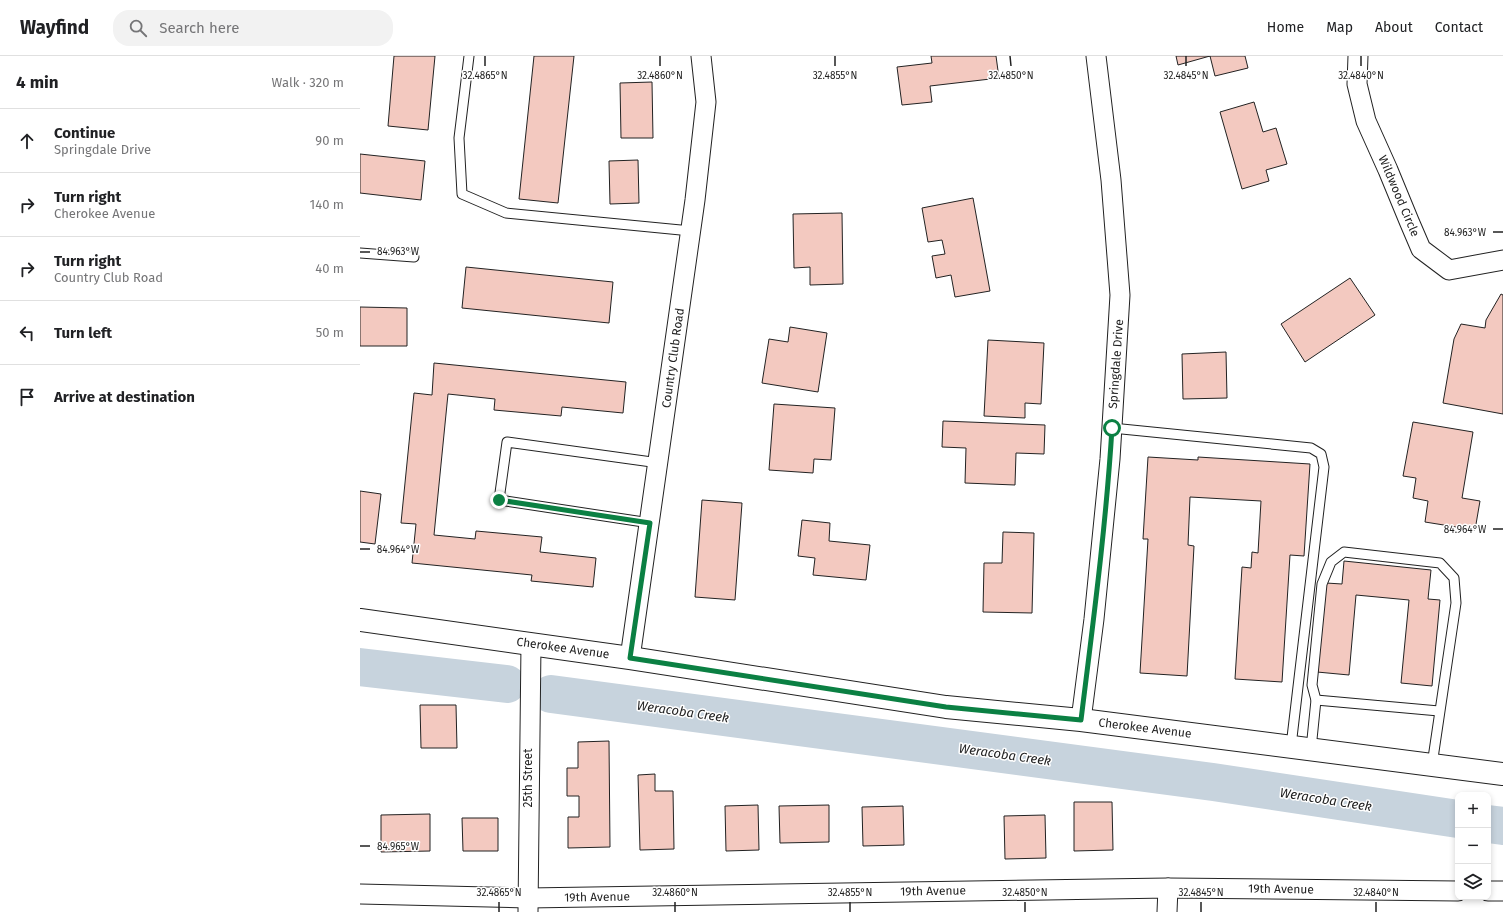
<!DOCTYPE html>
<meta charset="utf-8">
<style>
:root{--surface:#fff;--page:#f2f2f2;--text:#202124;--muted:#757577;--line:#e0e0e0}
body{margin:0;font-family:"Fira Sans",sans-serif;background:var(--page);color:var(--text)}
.controls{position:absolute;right:12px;bottom:12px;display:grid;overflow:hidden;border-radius:8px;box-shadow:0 2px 6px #0003}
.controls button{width:36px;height:36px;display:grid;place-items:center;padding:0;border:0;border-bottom:1px solid var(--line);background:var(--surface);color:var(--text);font:20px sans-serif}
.stop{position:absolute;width:12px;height:12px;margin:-9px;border:3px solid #0b8043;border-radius:50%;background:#fff}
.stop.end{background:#0b8043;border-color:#fff;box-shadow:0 1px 4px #0008}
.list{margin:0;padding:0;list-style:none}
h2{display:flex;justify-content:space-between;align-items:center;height:52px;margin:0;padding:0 16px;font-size:17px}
h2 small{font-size:13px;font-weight:400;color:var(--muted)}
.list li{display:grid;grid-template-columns:26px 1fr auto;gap:12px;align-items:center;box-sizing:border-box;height:64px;padding:0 16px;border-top:1px solid var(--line)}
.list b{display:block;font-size:15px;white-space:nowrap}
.list p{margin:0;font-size:13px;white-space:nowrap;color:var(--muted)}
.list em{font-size:13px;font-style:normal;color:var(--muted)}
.icon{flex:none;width:22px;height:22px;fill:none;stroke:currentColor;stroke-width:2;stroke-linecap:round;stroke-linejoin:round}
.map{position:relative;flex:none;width:1143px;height:856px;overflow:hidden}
header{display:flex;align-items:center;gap:24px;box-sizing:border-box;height:56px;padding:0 20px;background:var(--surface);border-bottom:1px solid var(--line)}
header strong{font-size:19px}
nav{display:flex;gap:22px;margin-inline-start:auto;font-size:14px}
.search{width:280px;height:36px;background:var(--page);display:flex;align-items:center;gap:10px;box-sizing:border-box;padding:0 14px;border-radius:16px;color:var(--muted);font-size:15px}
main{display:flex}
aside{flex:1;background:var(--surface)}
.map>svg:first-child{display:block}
</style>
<header>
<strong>Wayfind</strong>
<div class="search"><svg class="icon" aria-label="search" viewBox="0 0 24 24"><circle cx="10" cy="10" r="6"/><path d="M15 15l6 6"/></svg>Search here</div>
<nav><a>Home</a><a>Map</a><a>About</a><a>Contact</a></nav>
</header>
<main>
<aside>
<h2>4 min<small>Walk · 320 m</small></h2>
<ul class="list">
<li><svg class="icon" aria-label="ahead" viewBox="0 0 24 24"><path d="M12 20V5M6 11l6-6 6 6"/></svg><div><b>Continue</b><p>Springdale Drive</p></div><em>90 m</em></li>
<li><svg class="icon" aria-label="right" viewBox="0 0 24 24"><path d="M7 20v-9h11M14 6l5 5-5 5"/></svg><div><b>Turn right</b><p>Cherokee Avenue</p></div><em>140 m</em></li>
<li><svg class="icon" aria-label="right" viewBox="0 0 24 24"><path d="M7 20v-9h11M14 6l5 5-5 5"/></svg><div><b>Turn right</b><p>Country Club Road</p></div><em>40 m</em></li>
<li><svg class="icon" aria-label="left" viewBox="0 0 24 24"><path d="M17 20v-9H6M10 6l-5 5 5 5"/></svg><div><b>Turn left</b></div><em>50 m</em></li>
<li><svg class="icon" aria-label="arrive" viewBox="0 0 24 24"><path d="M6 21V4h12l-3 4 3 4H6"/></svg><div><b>Arrive at destination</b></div></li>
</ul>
</aside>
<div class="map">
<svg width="1143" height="856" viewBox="0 0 1143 856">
<rect width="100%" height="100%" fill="#fff"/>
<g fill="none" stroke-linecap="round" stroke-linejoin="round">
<g stroke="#c7d3dd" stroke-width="38">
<path d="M0 611 147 628"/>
<path d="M191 638 853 726 1098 763"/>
<path d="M1128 768 1143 770"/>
</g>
</g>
<g fill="#f3c9c0" stroke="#222">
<path d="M34 0H75L68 74 28 70Z"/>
<path d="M174 0H214L198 147 159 143Z"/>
<path d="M571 0H636L639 22 570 30 572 46 542 49 537 11 572 7Z"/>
<path d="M816 0H885L888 12 855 20 850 0 818 9Z"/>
<path d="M292 26 293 82H261L260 27Z"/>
<path d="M894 46 903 76 916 72 927 108 906 114 909 125 882 133 860 56Z"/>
<path d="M0 98 65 105 61 144 0 137Z"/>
<path d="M278 104 279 147 250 148 249 105Z"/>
<path d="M613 142 630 235 595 241 591 219 576 222 572 200 585 198 582 184 568 186 562 152Z"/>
<path d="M482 157 483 228 450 229V211L434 212 433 158Z"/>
<path d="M106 211 253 226 249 267 102 252Z"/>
<path d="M990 222 1015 259 945 306 921 268Z"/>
<path d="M1141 238 1143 239V358L1083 347 1094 283 1101 268 1125 272 1126 264Z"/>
<path d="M0 251 47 252V290H0Z"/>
<path d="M430 271 467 277 458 336 402 327 409 283 428 286Z"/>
<path d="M628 284 684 287 681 348 665 347V362L624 360Z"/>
<path d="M866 296 867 342 823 343 822 298Z"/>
<path d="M74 307 266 326 263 357 202 351 201 360 134 354 135 343 88 338 74 479 115 483 116 475 182 481 180 496 236 502 233 531 171 525 172 519 52 507 56 468 41 467 54 337 72 339Z"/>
<path d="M414 348 475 352 471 404 454 403 453 417 409 414Z"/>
<path d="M583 365 685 369 684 398 656 397 655 429 605 427 606 392 582 391Z"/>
<path d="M1053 366 1113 376 1102 442 1120 445 1115 474 1065 466 1068 445 1053 442 1056 422 1043 420Z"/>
<path d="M788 401 838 404V401L950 408 944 500 930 499 922 626 875 623 882 511 891 512 892 496 898 497 901 445 830 441 828 489 834 490 827 620 780 617 788 483H783Z"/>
<path d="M0 435 21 438 15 488 0 486Z"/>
<path d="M342 444 382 447 375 544 335 541Z"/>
<path d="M442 464 470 467 469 485 510 489 506 524 453 519 455 502 438 500Z"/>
<path d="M643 476 674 477 672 557 623 556 624 507H642Z"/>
<path d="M984 505 1071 514 1068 543 1080 544 1072 630 1041 627 1049 544 996 539 989 619 957 616 966 527 982 528Z"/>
<path d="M60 649H96L97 692H61Z"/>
<path d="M249 685 250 791 208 792V761H219V740H207V712H218V686Z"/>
<path d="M295 718V735H313L314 793 280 794 278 719Z"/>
<path d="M714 746H752L753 794 714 795Z"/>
<path d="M398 749 399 794 366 795 365 750Z"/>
<path d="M469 749V786L420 787 419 750Z"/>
<path d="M543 750 544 789 503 790 502 751Z"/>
<path d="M70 758V795L21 796V759Z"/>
<path d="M685 759 686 802 645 803 644 760Z"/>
<path d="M102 762H138V795H103Z"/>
</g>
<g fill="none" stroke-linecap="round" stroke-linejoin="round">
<g stroke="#222" stroke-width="11">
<g id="service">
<path d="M109 0 99 82 102 138 146 157 331 175"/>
<path d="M0 197 54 201"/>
<path d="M752 372 951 392 961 398 964 411 931 690"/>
<path d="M290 467 139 444 147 386 299 407"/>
<path d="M956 644 1079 655"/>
<path d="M951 693 956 644 952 629 962 528 971 506 984 496 1080 507 1094 522 1096 547 1072 709"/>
</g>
</g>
<g stroke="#222" stroke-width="21">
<g id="minor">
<path d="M998 0 997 28 1006 65 1028 114 1049 165 1061 193 1089 214 1143 204"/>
<path d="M270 602 335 144 346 46 341 0"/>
<path d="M721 664 734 563 750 403 760 239 751 124 736 0"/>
<path d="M1128 835H1143"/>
<path d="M0 838 168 842 808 832 1098 835"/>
<path d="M168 856 171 588"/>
<path d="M807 856 808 832"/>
</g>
</g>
<g stroke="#222" stroke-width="24">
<path id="tertiary" d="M0 564 270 602 586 651 721 664 1143 718"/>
</g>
<use href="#service" stroke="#fff" stroke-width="9"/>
<use href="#minor" stroke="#fff" stroke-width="19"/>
<use href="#tertiary" stroke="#fff" stroke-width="22"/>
</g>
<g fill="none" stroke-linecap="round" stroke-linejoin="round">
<path stroke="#0b8043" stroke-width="5" d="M139 444 290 467 270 602 586 651 721 664C733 567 746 470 752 372"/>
</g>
<path fill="none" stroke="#222" stroke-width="1.5" d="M125 0V10M300 0V10M475 0V10M650 0 651 10M826 0V10M1001 0V10M1133 176H1143M0 196H10M1133 473H1143M0 493H10M0 790H10M139 846V856M315 846V856M490 846V856M665 846V856M841 846V856M1016 846V856"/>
<g text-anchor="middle" stroke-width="3" stroke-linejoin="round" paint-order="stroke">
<g font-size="12" fill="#222" stroke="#fff">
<text transform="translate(1039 140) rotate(67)" y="4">Wildwood Circle</text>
<text transform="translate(313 302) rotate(-82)" y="4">Country Club Road</text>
<text transform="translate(756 308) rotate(-86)" y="4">Springdale Drive</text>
<text transform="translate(203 592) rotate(8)" y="4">Cherokee Avenue</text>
<text transform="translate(785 672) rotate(7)" y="4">Cherokee Avenue</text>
<text transform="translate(168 722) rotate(-90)" y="4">25th Street</text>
<text transform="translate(921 833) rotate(1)" y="4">19th Avenue</text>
<text transform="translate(573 835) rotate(-1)" y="4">19th Avenue</text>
<text transform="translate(237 841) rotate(-1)" y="4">19th Avenue</text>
</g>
<g font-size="13" font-style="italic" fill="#222" stroke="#fff">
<text transform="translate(323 655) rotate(8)" y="5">Weracoba Creek</text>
<text transform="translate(645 698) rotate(8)" y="5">Weracoba Creek</text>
<text transform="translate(966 743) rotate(9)" y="5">Weracoba Creek</text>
</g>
</g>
<g font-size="10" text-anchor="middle" fill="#222" stroke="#fff" stroke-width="3" stroke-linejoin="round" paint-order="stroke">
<text x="125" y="23">32.4865°N</text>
<text x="300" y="23">32.4860°N</text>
<text x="475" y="23">32.4855°N</text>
<text x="651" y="23">32.4850°N</text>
<text x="826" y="23">32.4845°N</text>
<text x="1001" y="23">32.4840°N</text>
<text x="1105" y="180">84.963°W</text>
<text x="38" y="199">84.963°W</text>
<text x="1105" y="477">84.964°W</text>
<text x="38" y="497">84.964°W</text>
<text x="38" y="794">84.965°W</text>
<text x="139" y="840">32.4865°N</text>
<text x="315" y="840">32.4860°N</text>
<text x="490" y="840">32.4855°N</text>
<text x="665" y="840">32.4850°N</text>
<text x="841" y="840">32.4845°N</text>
<text x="1016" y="840">32.4840°N</text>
</g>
</svg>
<div class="controls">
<button>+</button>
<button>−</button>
<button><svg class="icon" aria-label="layers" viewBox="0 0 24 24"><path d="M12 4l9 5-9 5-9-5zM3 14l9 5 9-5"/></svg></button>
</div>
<div class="stop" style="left:752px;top:372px"></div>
<div class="stop end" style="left:139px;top:444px"></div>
</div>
</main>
